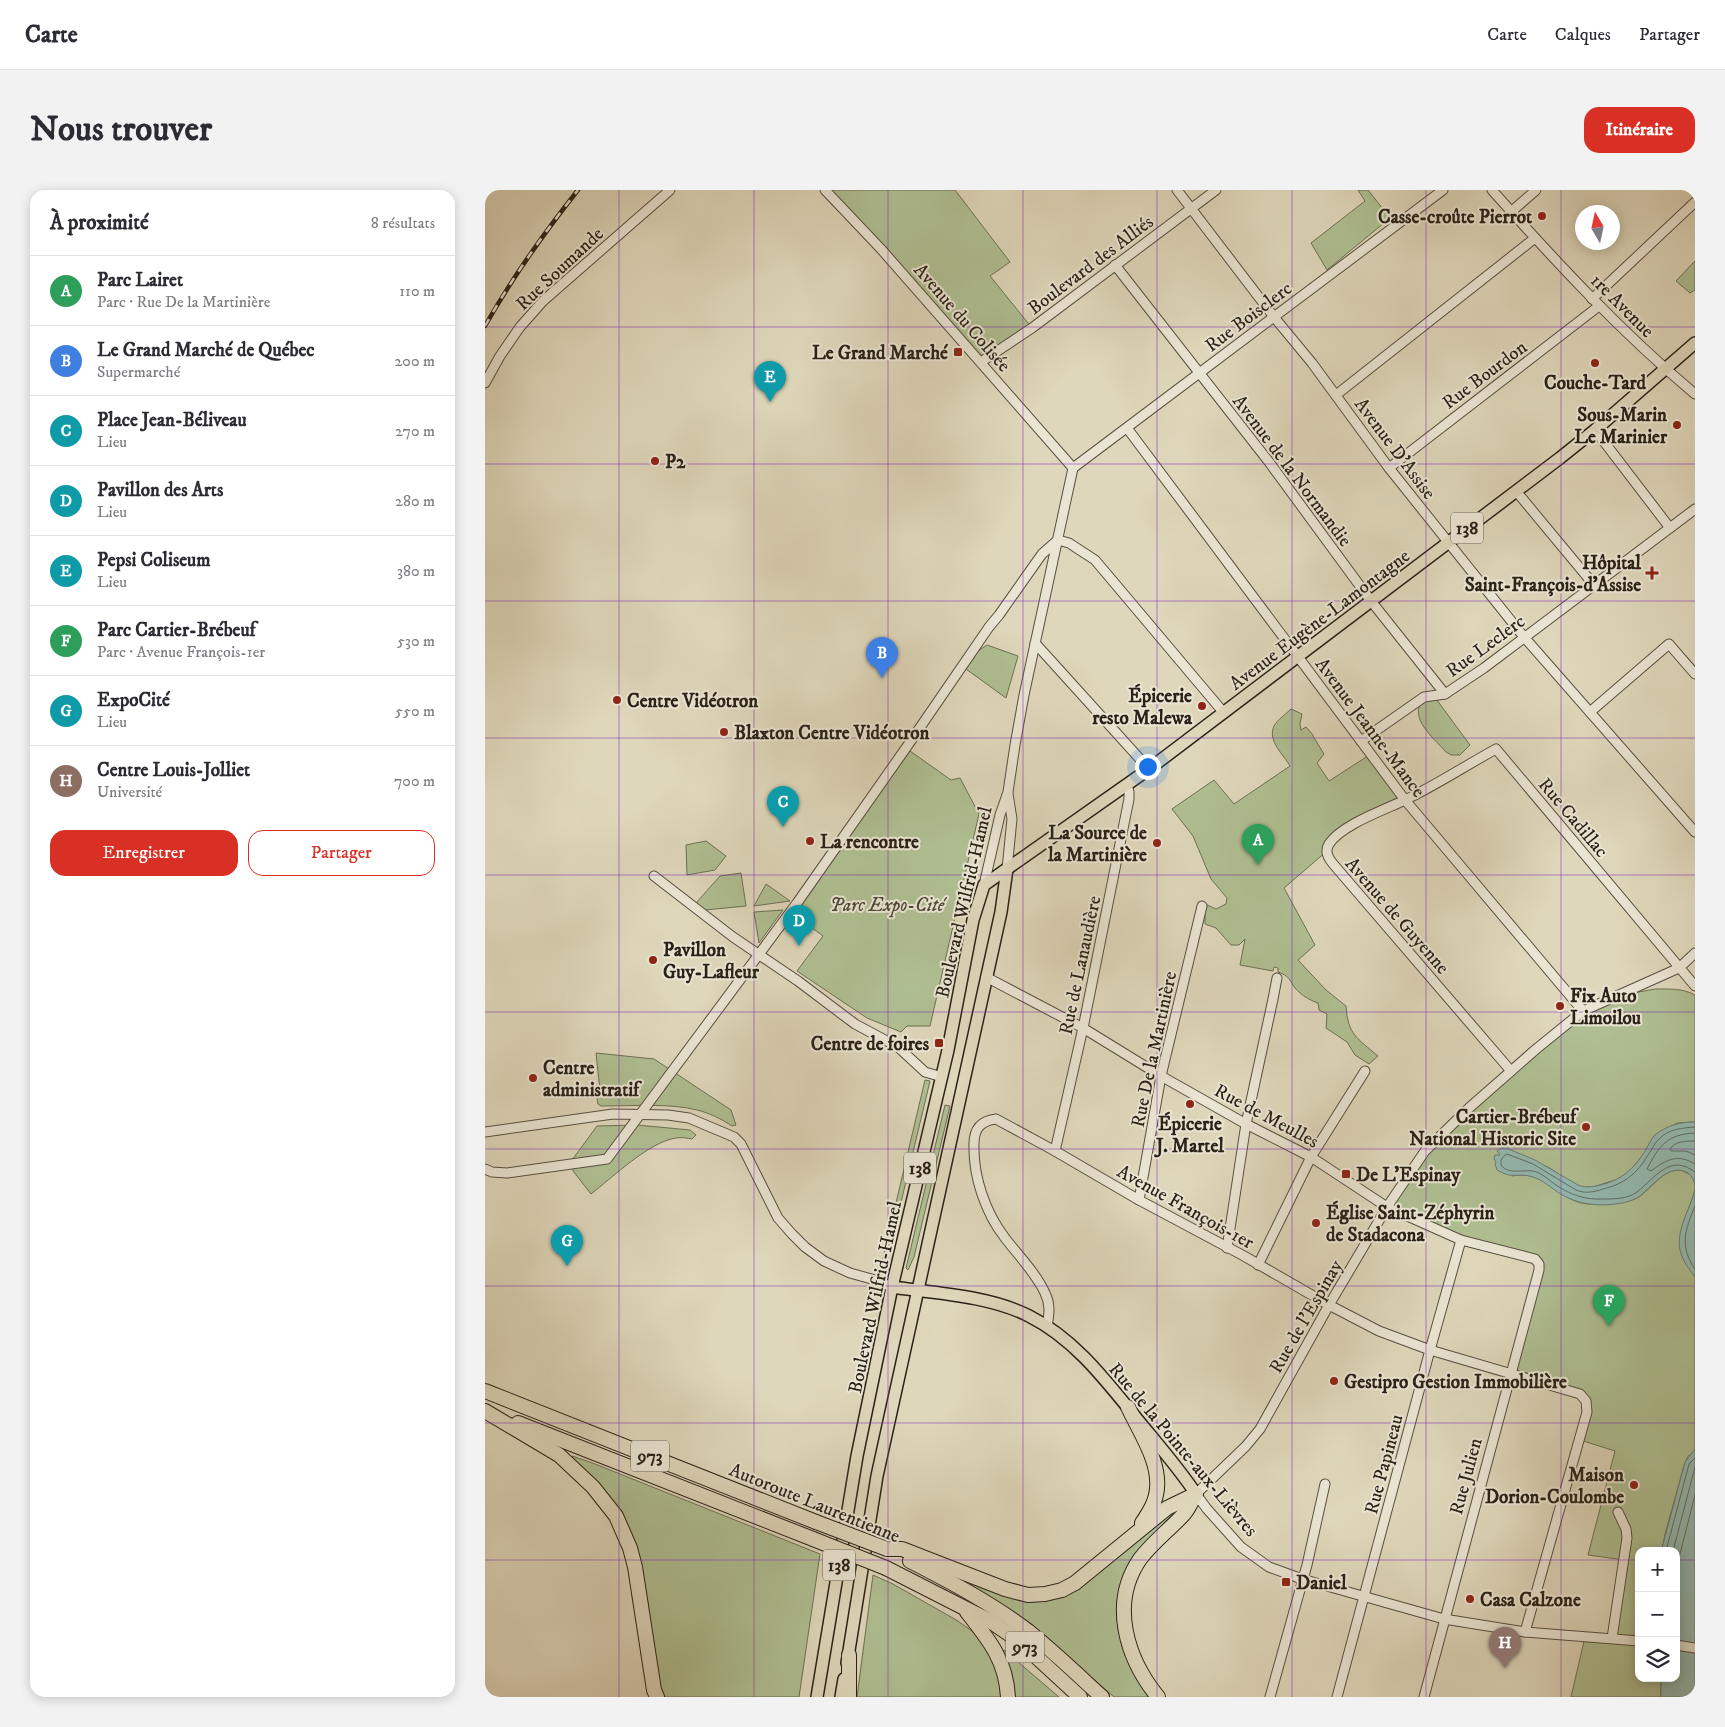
<!DOCTYPE html>
<html lang="fr">
<meta charset="utf-8">
<style>
:root{--surface:#fff;--page:#f2f2f3;--text:#2b2b33;--muted:#7c7c81;--line:#e1e1e2;--accent:#d93025}
body{margin:0;font-family:"IM FELL DW Pica",serif;background:var(--page);color:var(--text)}
.controls{position:absolute;right:15px;bottom:15px;display:grid;overflow:hidden;border-radius:10px;box-shadow:0 2px 12px #0003}
.controls button{width:45px;height:45px;display:grid;place-items:center;padding:0;border:0;border-bottom:1px solid var(--line);background:var(--surface);color:var(--text);font:25px sans-serif}
.compass{position:absolute;left:1090px;top:15px;width:45px;height:45px;border-radius:50%;background:var(--surface);box-shadow:0 2px 12px #0003;rotate:351deg}
.you{position:absolute;left:662px;top:576px;width:18px;height:18px;margin:-12px;border:4px solid #fff;border-radius:50%;background:#1a73e8;box-shadow:0 0 0 8px #1a73e833}
.badge{display:grid;place-items:center;width:32px;height:32px;border-radius:50%;background:var(--accent);color:#fff;font-size:16px;font-weight:700}
.pin{position:absolute;translate:-50% -41px;filter:drop-shadow(0 1px 2px #0008)}
.pin::after{content:'';position:absolute;top:26px;width:18px;height:15px;background:inherit;clip-path:polygon(0 0,100% 0,50% 100%)}
.list{margin:0;padding:0;list-style:none}
h2{display:flex;justify-content:space-between;align-items:center;height:65px;margin:0;padding:0 20px;font-size:21px}
h2 small{font-size:16px;font-weight:400;color:var(--muted)}
.list li{display:grid;grid-template-columns:32px 1fr auto;gap:15px;align-items:center;box-sizing:border-box;height:70px;padding:0 20px;border-top:1px solid var(--line)}
.list b{display:block;font-size:19px;white-space:nowrap}
.list p{margin:0;font-size:16px;white-space:nowrap;color:var(--muted)}
.list em{font-size:16px;font-style:normal;color:var(--muted)}
.actions{display:flex;gap:10px;padding:15px 20px}
.actions a{flex:1;padding:11px 0;border:1px solid var(--accent);border-radius:15px;text-align:center;font-size:18px;color:var(--accent)}
.actions .main{background:var(--accent);color:#fff}
.icon{flex:none;width:28px;height:28px;fill:none;stroke:currentColor;stroke-width:2;stroke-linecap:round;stroke-linejoin:round}
.map{position:relative;flex:none;width:1210px;height:1507px;overflow:hidden;border-radius:15px}
header{display:flex;align-items:center;gap:30px;box-sizing:border-box;height:70px;padding:0 25px;background:var(--surface);border-bottom:1px solid var(--line)}
header strong{font-size:24px}
nav{display:flex;gap:28px;margin-inline-start:auto;font-size:18px}
.intro{display:flex;align-items:center;justify-content:space-between;box-sizing:border-box;height:120px;padding:0 30px}
h1{margin:0;font-size:35px}
.button{padding:12px 22px;border-radius:15px;background:var(--accent);color:#fff;font-size:18px;font-weight:700}
main{display:flex;gap:30px;padding:0 30px}
aside{flex:1;background:var(--surface);border-radius:15px;box-shadow:0 2px 12px #0003}
.map>svg:first-child{display:block}
</style>
<header>
<strong>Carte</strong>
<nav><a>Carte</a><a>Calques</a><a>Partager</a></nav>
</header>
<div class="intro"><h1>Nous trouver</h1><a class="button">Itinéraire</a></div>
<main>
<aside>
<h2>À proximité<small>8 résultats</small></h2>
<ul class="list">
<li><span class="badge" style="background:#2e9e5b">A</span><div><b>Parc Lairet</b><p>Parc · Rue De la Martinière</p></div><em>110 m</em></li>
<li><span class="badge" style="background:#3f7fe0">B</span><div><b>Le Grand Marché de Québec</b><p>Supermarché</p></div><em>200 m</em></li>
<li><span class="badge" style="background:#0f9aa8">C</span><div><b>Place Jean-Béliveau</b><p>Lieu</p></div><em>270 m</em></li>
<li><span class="badge" style="background:#0f9aa8">D</span><div><b>Pavillon des Arts</b><p>Lieu</p></div><em>280 m</em></li>
<li><span class="badge" style="background:#0f9aa8">E</span><div><b>Pepsi Coliseum</b><p>Lieu</p></div><em>380 m</em></li>
<li><span class="badge" style="background:#2e9e5b">F</span><div><b>Parc Cartier-Brébeuf</b><p>Parc · Avenue François-1er</p></div><em>530 m</em></li>
<li><span class="badge" style="background:#0f9aa8">G</span><div><b>ExpoCité</b><p>Lieu</p></div><em>550 m</em></li>
<li><span class="badge" style="background:#8d6e63">H</span><div><b>Centre Louis-Jolliet</b><p>Université</p></div><em>700 m</em></li>
</ul>
<div class="actions"><a class="main">Enregistrer</a><a>Partager</a></div>
</aside>
<div class="map">
<svg width="1210" height="1507" viewBox="0 0 1210 1507">
<rect width="100%" height="100%" fill="#dfd7bb"/>
<filter id="stains"><feTurbulence type="fractalNoise" baseFrequency=".004" numOctaves="4"/><feColorMatrix values="0 0 0 0 .2 0 0 0 0 .09 0 0 0 0 .02 0 0 0 .5 -.17"/></filter>
<radialGradient id="worn" r=".72"><stop offset=".6" stop-color="#630" stop-opacity="0"/><stop offset="1" stop-color="#630" stop-opacity=".3"/></radialGradient>
<g fill="#afbf92" stroke="#6c7055">
<path d="M339 0H470L525 72 505 86 547 138 496 172Z"/>
<path d="M873 0H883L905 28 842 80 826 53 880 11Z"/>
<path d="M1210 71V100L1205 103 1191 91Z"/>
<path d="M502 455 533 466 521 508 481 479 493 461Z"/>
<path d="M946 502 985 555 975 565H966L961 562C945 544 917 523 946 502Z"/>
<path d="M806 519 817 524 815 534 816 540 821 537 828 545V546L839 564 832 573 844 591 886 564 920 610 864 637 842 661 799 698 830 755 813 770 841 800 861 816C863 845 872 848 893 866L884 874 870 865 862 852 841 838 842 824 834 820 833 813C827 811 819 807 814 802 805 795 808 787 793 782V778L789 777 788 781 755 775 760 749 754 755H746L731 738 720 734V714L731 719 741 714 742 708 726 689 708 646 687 619 729 590 749 614 805 576C799 565 782 551 789 536 792 530 801 524 806 519Z"/>
<path d="M425 561 466 590 475 588 494 624 445 836H422L416 842 382 828 312 781 338 746 308 724Z"/>
<path d="M221 651 241 666 230 680 202 685 201 655Z"/>
<path d="M256 683 261 716 220 720 211 713 235 686Z"/>
<path d="M281 694 305 711 269 716Z"/>
<path d="M298 720 274 753 269 722Z"/>
<path d="M1170 799C1184 799 1197 798 1210 805V932L1192 933 1169 946 1158 965 1144 982 1136 988 1108 997H1097L1086 992 1063 977 1012 961 1016 965 1012 972 1027 986C1034 985 1042 984 1049 987 1070 995 1083 1015 1107 1014 1121 1013 1139 1014 1152 1008 1166 1001 1183 970 1202 983 1207 985 1209 989 1210 995 1210 1004 1206 1012 1203 1020 1192 1046 1194 1064 1210 1087V1259L1208 1263 1203 1266 1199 1276 1180 1344 1177 1361H1154V1488H1176V1507H1086L1100 1447 1126 1448 1139 1370 1103 1365 1130 1261 1095 1250 1102 1222 1095 1204 1024 1184 1054 1073 976 1050 902 1017 940 961 1098 821 1132 806Z"/>
<path d="M111 863 169 869 246 920 251 935 247 936C237 929 224 923 212 920 186 913 144 916 116 916L113 914 112 909 115 900Z"/>
<path d="M440 890 445 891 402 1071 400 1075 397 1072Z"/>
<path d="M460 915 465 916 429 1067 423 1080 421 1078Z"/>
<path d="M152 935 205 940 211 945 207 949C202 948 196 947 191 948 164 952 128 987 106 1004L88 981 87 970 112 936Z"/>
<path d="M87 1266 105 1272 335 1364 314 1507H177L173 1495 148 1352 86 1269Z"/>
<path d="M685 1321 688 1324C672 1342 652 1359 641 1380 620 1422 637 1473 666 1507H629L553 1441 486 1396 488 1392 560 1409Z"/>
<path d="M388 1385 408 1394 473 1431 487 1441 497 1451 513 1481 517 1507H372Z"/>
<path d="M519 1460 574 1507H529L517 1462Z"/>
</g>
<g fill="#93bab1" stroke="#697d74">
<path d="M1210 932V995C1209 990 1207 986 1203 983 1185 972 1167 996 1155 1006 1151 1009 1143 1012 1137 1013 1116 1017 1093 1015 1074 1003 1066 998 1058 990 1048 987 1033 982 1028 990 1012 980L1010 974 1011 972 1009 969 1010 965H1015L1012 961 1016 958H1021L1050 970 1093 995C1100 998 1108 997 1116 995 1136 990 1149 979 1160 961 1163 956 1166 949 1170 945 1182 935 1196 932 1210 932Z"/>
<path d="M1210 1000V1087C1205 1080 1199 1073 1196 1064 1189 1042 1205 1020 1210 1000Z"/>
<path d="M1210 1259V1507H1176V1488H1191V1361H1177V1358L1200 1272Z"/>
</g>
<g fill="none" stroke-linecap="round" stroke-linejoin="round">
<g stroke="#5e6e64" stroke-width="1">
<path d="M1210 937C1197 938 1183 939 1174 949 1169 953 1167 960 1163 965 1152 984 1139 994 1118 999 1109 1002 1100 1004 1091 1000L1048 974 1022 964 1020 965 1016 970V975C1024 986 1040 978 1052 982 1059 985 1065 991 1071 995 1086 1005 1100 1010 1118 1009 1129 1009 1143 1009 1152 1002 1171 987 1185 963 1210 982"/>
<path d="M1210 943C1182 944 1174 956 1162 979L1166 981C1181 970 1192 963 1210 974"/>
<path d="M1210 951C1201 951 1190 951 1185 959L1186 961H1201L1210 965"/>
<path d="M1210 1016C1200 1040 1194 1056 1210 1079"/>
<path d="M1181 1361 1204 1274 1210 1268"/>
<path d="M1188 1361 1210 1277"/>
<path d="M1191 1372 1195 1364 1210 1305"/>
</g>
<g stroke="#574f41" stroke-width="11">
<g id="minor">
<path d="M340 0 396 59 588 278"/>
<path d="M692 0 789 127 827 173 904 278 1039 447 1210 642"/>
<path d="M1007 0C1071 72 1136 142 1210 204"/>
<path d="M1026 22 1051 0"/>
<path d="M630 75 784 272 886 411 960 504"/>
<path d="M1107 109 1210 12"/>
<path d="M496 172 547 138 731 0"/>
<path d="M0 193 15 166 35 137 58 111 185 0"/>
<path d="M851 205 1050 48"/>
<path d="M642 238 920 610 1098 821"/>
<path d="M1110 240 1185 338"/>
<path d="M588 278 958 0"/>
<path d="M904 278 1114 116"/>
<path d="M1031 301 1109 395"/>
<path d="M573 350 584 353 610 370 739 523"/>
<path d="M550 453 664 579"/>
<path d="M1105 522 1184 454 1210 484"/>
<path d="M876 551 939 507 960 504 999 478 1210 319"/>
<path d="M522 679 527 629 523 604"/>
<path d="M169 686 248 747 313 791 370 834 413 857 440 882 457 887"/>
<path d="M499 695 515 625 523 602 530 555 539 505 588 278"/>
<path d="M501 787 598 838 676 886 761 934 826 967 902 1017 976 1050 1050 1069 1054 1074V1080L939 1507"/>
<path d="M1026 881 849 675C844 669 839 662 844 654 856 635 899 620 920 610 951 595 980 576 1011 559L1210 796"/>
<path d="M0 942 128 924 183 925 204 928 249 947 256 954 293 1028 307 1044 320 1057 339 1071 365 1083 390 1090 407 1097"/>
<path d="M570 961 598 838 644 609V602L642 595"/>
<path d="M0 979 7 982 22 983 122 969 312 713 423 555 504 437 514 425 557 364 573 350"/>
<path d="M654 1010 676 886 717 716"/>
<path d="M742 1058 761 934 788 809 792 788"/>
<path d="M773 1075 826 967 880 881"/>
<path d="M562 1137C564 1125 566 1115 560 1103 551 1083 533 1065 520 1048 500 1022 488 986 489 954 489 939 495 931 511 929L570 961 654 1010 759 1066 844 1115 894 1141 945 1160 1095 1204 1101 1211 1102 1222 1040 1442"/>
<path d="M1127 1448 1142 1348 1141 1339 1133 1322"/>
<path d="M1154 1451 1040 1442 959 1429 817 1389 784 1377 756 1357 722 1319 711 1304 761 1256 775 1239 844 1115 902 1017 940 961 984 918 1050 860 1098 821 1194 778 1210 763"/>
<path d="M1191 1455 1210 1458"/>
<path d="M785 1507 822 1375 840 1294"/>
<path d="M852 1507 945 1160 976 1050"/>
</g>
</g>
<g stroke="#2a2218" stroke-width="14">
<g id="major">
<path d="M407 1097C450 1103 505 1106 544 1126 592 1150 624 1195 657 1235 676 1258 695 1280 711 1304"/>
<path d="M362 1473 392 1286 516 722 522 679"/>
<path d="M332 1507 372 1266 407 1097 463 860 488 730 499 695 664 579 1075 268 1110 240 1210 153"/>
<path d="M356 1507 359 1489"/>
</g>
</g>
<g stroke="#2a2218" stroke-width="16">
<g id="highway">
<path d="M0 1201 331 1332"/>
<path d="M643 1217C655 1243 678 1275 671 1305 669 1316 663 1324 657 1333"/>
<path d="M0 1221 74 1265 108 1297 131 1326 145 1358 150 1377 169 1500 172 1507"/>
<path d="M33 1233 328 1349"/>
<path d="M402 1359H417L520 1399 543 1405 560 1404 577 1400 590 1393 682 1318 711 1304"/>
<path d="M425 1371C466 1392 506 1413 543 1441 569 1462 593 1485 617 1507"/>
<path d="M401 1378 505 1431 534 1451 595 1507"/>
<path d="M482 1422C504 1450 521 1470 523 1507"/>
<path d="M364 1465V1507"/>
<path d="M673 1507C642 1469 624 1414 655 1369 667 1353 684 1340 698 1325 703 1320 706 1312 710 1306"/>
</g>
</g>
<use href="#minor" stroke="#eae5d3" stroke-width="9"/>
<use href="#major" stroke="#dfd7bb" stroke-width="11"/>
<use href="#highway" stroke="#dfd7bb" stroke-width="14"/>
<g stroke="#2a2218" stroke-width="4.5">
<path id="rail" d="M0 136C27 88 59 43 93 0"/>
</g>
<use href="#rail" stroke="#eae5d3" stroke-width="2.5" stroke-dasharray="8" stroke-linecap="butt"/>
<g stroke="#2a2218" stroke-width="16" stroke-linecap="butt">
<g id="highway-bridge">
<path d="M331 1332 402 1359"/>
<path d="M328 1349 401 1378"/>
</g>
</g>
<use href="#highway-bridge" stroke="#dfd7bb" stroke-width="14"/>
</g>
<path fill="none" stroke="#7b2cbf" stroke-width="1" stroke-opacity="0.55" d="M134 0V1507M269 0V1507M403 0V1507M538 0V1507M672 0V1507M807 0V1507M941 0V1507M1076 0V1507M0 137H1210M0 274H1210M0 411H1210M0 548H1210M0 685H1210M0 822H1210M0 959H1210M0 1096H1210M0 1233H1210M0 1370H1154M1191 1370H1210"/>
<g fill="#8f2418" stroke="#eae5d3" stroke-width="2">
<circle cx="1057" cy="26" r="5"/>
<rect x="468" y="157" width="10" height="10" rx="2.5"/>
<circle cx="1110" cy="173" r="5"/>
<circle cx="1192" cy="235" r="5"/>
<circle cx="170" cy="271" r="5"/>
<path d="M1164.5 375.5h5v5h5v5h-5v5h-5v-5h-5v-5h5z"/>
<circle cx="132" cy="510" r="5"/>
<circle cx="717" cy="516" r="5"/>
<circle cx="239" cy="542" r="5"/>
<circle cx="325" cy="651" r="5"/>
<circle cx="672" cy="653" r="5"/>
<circle cx="168" cy="770" r="5"/>
<circle cx="1075" cy="816" r="5"/>
<rect x="449" y="848" width="10" height="10" rx="2.5"/>
<circle cx="48" cy="888" r="5"/>
<circle cx="705" cy="914" r="5"/>
<circle cx="1101" cy="937" r="5"/>
<rect x="856" y="979" width="10" height="10" rx="2.5"/>
<circle cx="831" cy="1033" r="5"/>
<circle cx="849" cy="1191" r="5"/>
<circle cx="1149" cy="1295" r="5"/>
<rect x="796" y="1387" width="10" height="10" rx="2.5"/>
<circle cx="985" cy="1409" r="5"/>
</g>
<g text-anchor="middle" stroke-width="4" stroke-linejoin="round" paint-order="stroke">
<g fill="#eae5d3" stroke="#645c50" stroke-width="1">
<rect x="966" y="322.5" width="32" height="31" rx="4"/>
<rect x="419" y="962.5" width="32" height="31" rx="4"/>
<rect x="146" y="1250.5" width="38" height="31" rx="4"/>
<rect x="338" y="1359.5" width="32" height="31" rx="4"/>
<rect x="521" y="1441.5" width="38" height="31" rx="4"/>
</g>
<g font-size="18" font-weight="bold" fill="#2a2218">
<text x="982" y="344">138</text>
<text x="435" y="984">138</text>
<text x="165" y="1272">973</text>
<text x="354" y="1381">138</text>
<text x="540" y="1463">973</text>
</g>
<g font-size="19" font-weight="bold" fill="#2a2218" stroke="#eae5d3" text-anchor="start">
<text x="1047" y="33" text-anchor="end">Casse-croûte Pierrot</text>
<text x="463" y="169" text-anchor="end">Le Grand Marché</text>
<text x="1110" y="199" text-anchor="middle">Couche-Tard</text>
<text x="1182" y="231" text-anchor="end">Sous-Marin<tspan x="1182" dy="22">Le Marinier</tspan></text>
<text x="180" y="278">P2</text>
<text x="1156" y="379" text-anchor="end">Hôpital<tspan x="1156" dy="22">Saint-François-d'Assise</tspan></text>
<text x="707" y="512" text-anchor="end">Épicerie<tspan x="707" dy="22">resto Malewa</tspan></text>
<text x="142" y="517">Centre Vidéotron</text>
<text x="249" y="549">Blaxton Centre Vidéotron</text>
<text x="662" y="649" text-anchor="end">La Source de<tspan x="662" dy="22">la Martinière</tspan></text>
<text x="335" y="658">La rencontre</text>
<text x="178" y="766">Pavillon<tspan x="178" dy="22">Guy-Lafleur</tspan></text>
<text x="1085" y="812">Fix Auto<tspan x="1085" dy="22">Limoilou</tspan></text>
<text x="444" y="860" text-anchor="end">Centre de foires</text>
<text x="58" y="884">Centre<tspan x="58" dy="22">administratif</tspan></text>
<text x="1091" y="933" text-anchor="end">Cartier-Brébeuf<tspan x="1091" dy="22">National Historic Site</tspan></text>
<text x="705" y="940" text-anchor="middle">Épicerie<tspan x="705" dy="22">J. Martel</tspan></text>
<text x="871" y="991">De L'Espinay</text>
<text x="841" y="1029">Église Saint-Zéphyrin<tspan x="841" dy="22">de Stadacona</tspan></text>
<text x="859" y="1198">Gestipro Gestion Immobilière</text>
<text x="1139" y="1291" text-anchor="end">Maison<tspan x="1139" dy="22">Dorion-Coulombe</tspan></text>
<text x="811" y="1399">Daniel</text>
<text x="995" y="1416">Casa Calzone</text>
</g>
<g font-size="19" fill="#2a2218" stroke="#eae5d3">
<text transform="translate(605 74) rotate(-37)" y="7">Boulevard des Alliés</text>
<text transform="translate(74 78) rotate(-43)" y="7">Rue Soumande</text>
<text transform="translate(1138 115) rotate(45)" y="7">1re Avenue</text>
<text transform="translate(763 126) rotate(-37)" y="7">Rue Boisclerc</text>
<text transform="translate(478 127) rotate(49)" y="7">Avenue du Colisée</text>
<text transform="translate(999 184) rotate(-37)" y="7">Rue Bourdon</text>
<text transform="translate(911 258) rotate(53)" y="7">Avenue D'Assise</text>
<text transform="translate(808 280) rotate(53)" y="7">Avenue de la Normandie</text>
<text transform="translate(834 429) rotate(-37)" y="7">Avenue Eugène-Lamontagne</text>
<text transform="translate(1000 455) rotate(-36)" y="7">Rue Leclerc</text>
<text transform="translate(886 537) rotate(53)" y="7">Avenue Jeanne-Mance</text>
<text transform="translate(1089 627) rotate(50)" y="7">Rue Cadillac</text>
<text transform="translate(478 712) rotate(-77)" y="7">Boulevard Wilfrid-Hamel</text>
<text transform="translate(913 725) rotate(49)" y="7">Avenue de Guyenne</text>
<text transform="translate(594 775) rotate(-78)" y="7">Rue de Lanaudière</text>
<text transform="translate(668 859) rotate(-78)" y="7">Rue De la Martinière</text>
<text transform="translate(782 925) rotate(28)" y="7">Rue de Meulles</text>
<text transform="translate(701 1016) rotate(29)" y="7">Avenue François-1er</text>
<text transform="translate(389 1107) rotate(-78)" y="7">Boulevard Wilfrid-Hamel</text>
<text transform="translate(820 1126) rotate(-60)" y="7">Rue de l'Espinay</text>
<text transform="translate(699 1259) rotate(50)" y="7">Rue de la Pointe-aux-Lièvres</text>
<text transform="translate(898 1274) rotate(-75)" y="7">Rue Papineau</text>
<text transform="translate(980 1286) rotate(-75)" y="7">Rue Julien</text>
<text transform="translate(330 1312) rotate(22)" y="7">Autoroute Laurentienne</text>
</g>
<g font-size="19" font-style="italic" fill="#4b4936" stroke="#eae5d3">
<text x="402" y="721">Parc Expo-Cité</text>
</g>
</g>
<rect width="100%" height="100%" filter="url(#stains)"/>
<rect width="100%" height="100%" fill="url(#worn)"/>
</svg>
<div class="controls">
<button>+</button>
<button>−</button>
<button><svg class="icon" aria-label="layers" viewBox="0 0 24 24"><path d="M12 4l9 5-9 5-9-5zM3 14l9 5 9-5"/></svg></button>
</div>
<svg class="compass" viewBox="-18 -18 36 36"><path d="M0-13l5 13h-10z" fill="#e53935"/><path d="M0 13l5-13h-10z" fill="#7c7c81"/></svg>
<div class="you"></div>
<div class="pin badge" style="left:773px;top:675px;background:#2e9e5b">A</div>
<div class="pin badge" style="left:397px;top:488px;background:#3f7fe0">B</div>
<div class="pin badge" style="left:298px;top:637px;background:#0f9aa8">C</div>
<div class="pin badge" style="left:314px;top:756px;background:#0f9aa8">D</div>
<div class="pin badge" style="left:285px;top:212px;background:#0f9aa8">E</div>
<div class="pin badge" style="left:1124px;top:1136px;background:#2e9e5b">F</div>
<div class="pin badge" style="left:82px;top:1076px;background:#0f9aa8">G</div>
<div class="pin badge" style="left:1020px;top:1478px;background:#8d6e63">H</div>
</div>
</main>
